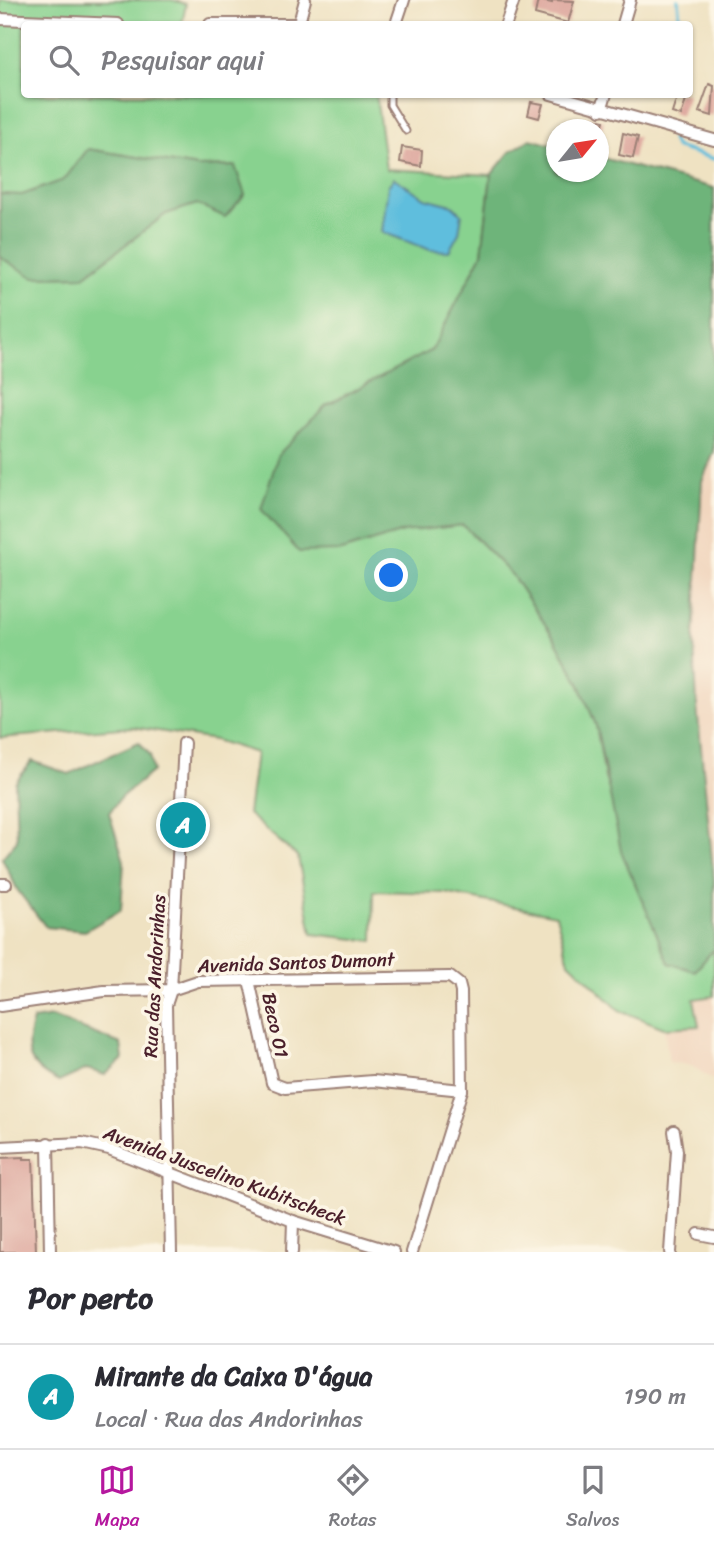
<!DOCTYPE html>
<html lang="pt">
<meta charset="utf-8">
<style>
:root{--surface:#fff;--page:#f2f2f3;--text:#2b2b33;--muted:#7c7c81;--line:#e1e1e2;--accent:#b5179e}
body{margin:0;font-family:Sriracha,sans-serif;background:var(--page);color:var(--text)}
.compass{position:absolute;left:546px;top:119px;width:63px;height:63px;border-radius:50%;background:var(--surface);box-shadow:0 2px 5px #0004;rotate:60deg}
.you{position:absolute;left:392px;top:576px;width:24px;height:24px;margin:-18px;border:5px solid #fff;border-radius:50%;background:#1a73e8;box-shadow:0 0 0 10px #1a73e833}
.badge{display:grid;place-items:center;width:46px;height:46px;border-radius:50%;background:var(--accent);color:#fff;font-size:23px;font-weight:700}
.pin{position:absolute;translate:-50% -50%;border:4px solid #fff;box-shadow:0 2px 7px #0006}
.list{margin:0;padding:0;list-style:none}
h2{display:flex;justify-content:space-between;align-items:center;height:91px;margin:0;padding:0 28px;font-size:30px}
h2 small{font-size:23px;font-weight:400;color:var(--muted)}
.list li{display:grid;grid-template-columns:46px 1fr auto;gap:21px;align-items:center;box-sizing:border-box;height:105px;padding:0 28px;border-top:2px solid var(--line)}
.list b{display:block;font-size:26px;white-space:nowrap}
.list p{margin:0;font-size:23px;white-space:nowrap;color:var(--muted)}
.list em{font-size:23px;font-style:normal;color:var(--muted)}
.icon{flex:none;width:38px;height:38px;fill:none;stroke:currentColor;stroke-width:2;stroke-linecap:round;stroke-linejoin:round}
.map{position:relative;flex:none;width:714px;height:1252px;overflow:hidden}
.search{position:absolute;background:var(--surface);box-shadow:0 2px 5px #0004;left:21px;right:21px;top:21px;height:77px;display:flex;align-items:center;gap:18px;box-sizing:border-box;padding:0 24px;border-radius:7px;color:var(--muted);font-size:26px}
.sheet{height:196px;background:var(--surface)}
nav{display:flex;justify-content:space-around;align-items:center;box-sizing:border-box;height:98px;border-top:2px solid var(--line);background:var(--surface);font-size:19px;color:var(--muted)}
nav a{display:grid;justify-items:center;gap:4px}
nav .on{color:var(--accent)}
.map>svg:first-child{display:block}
</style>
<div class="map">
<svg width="714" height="1252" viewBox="0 0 714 1252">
<rect width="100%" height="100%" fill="#fcf5e5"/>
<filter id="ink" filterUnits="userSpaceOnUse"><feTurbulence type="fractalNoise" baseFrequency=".0143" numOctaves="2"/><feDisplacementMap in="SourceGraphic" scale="14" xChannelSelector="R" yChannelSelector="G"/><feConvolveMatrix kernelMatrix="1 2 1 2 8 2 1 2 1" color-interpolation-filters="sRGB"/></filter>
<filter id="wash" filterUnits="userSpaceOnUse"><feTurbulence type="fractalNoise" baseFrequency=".00686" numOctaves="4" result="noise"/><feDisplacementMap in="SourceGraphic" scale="28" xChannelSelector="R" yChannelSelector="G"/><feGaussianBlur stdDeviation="1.57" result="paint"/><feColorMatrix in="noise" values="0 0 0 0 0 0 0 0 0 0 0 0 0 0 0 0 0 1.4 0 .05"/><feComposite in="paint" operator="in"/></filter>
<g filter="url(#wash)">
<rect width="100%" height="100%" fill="#efe2c2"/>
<g fill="#f1d5bd">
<path d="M714 452V881L697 706 694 639 702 481Z"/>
<path d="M714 996V1080L690 1065 669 1062 664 1028 699 1026 694 998Z"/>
</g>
<path fill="#88d28f" stroke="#69785d" stroke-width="2" d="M0 0H172L186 4 182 24H24V94L376 95 386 169 491 175 482 254 432 350 326 405 341 551 403 532 463 525 512 575 555 639 579 683 596 725 605 778 669 963 695 971 714 949V996L694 999 699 1026 664 1028 619 1010 569 962 556 915 445 893 374 891 373 941 312 934 298 857 248 814 256 753 215 740 133 727 0 738V257L33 277 84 276 166 214 197 204 235 166 198 167 88 149 64 180 22 195 0 194Z"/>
<g fill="#6eb47a" stroke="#5c6a52" stroke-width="2">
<path d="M530 139 556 146V172H598L599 157 714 188V452L702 481 694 639 697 706 714 880V949L695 971 669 963 621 851 596 725 579 683 555 639 512 575 463 525 403 532 341 551 299 552 261 509 278 455 326 405 432 350 482 254 491 175 510 152Z"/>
<path d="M88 149 198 167 235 166 245 195 225 217 197 204 166 214 84 276 33 277 0 257V194L22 195 64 180Z"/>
<path d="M139 742 150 755 153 771 121 797 109 813 124 861 121 910 85 931 46 927 18 891 2 858 17 840 15 783 32 761 69 774Z"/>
<path d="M52 1017 121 1044 123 1059 105 1075 87 1069 59 1082C28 1067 23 1053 33 1020Z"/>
</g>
<path fill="#5fbedd" stroke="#546e84" stroke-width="2" d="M394 178 425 198 452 205 462 214 459 233 449 251 430 250 382 232 388 186Z"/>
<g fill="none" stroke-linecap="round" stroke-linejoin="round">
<g stroke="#5fbedd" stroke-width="3.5">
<path d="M678 0 680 24"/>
<path d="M672 139 675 147 714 159"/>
</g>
</g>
<g id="blocks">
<g fill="#dca39a">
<path d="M538 0 552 3V0L574 1 568 23 535 14Z"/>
<path d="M709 84 714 86 712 116 699 112Z"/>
<path d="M678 94H688L681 116 672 113Z"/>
<path d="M531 102 543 104 539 118 528 115Z"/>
<path d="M588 117 604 121 599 138 598 130H585Z"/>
<path d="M623 133 638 137 633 158 619 155Z"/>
<path d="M402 147 422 150 421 166 400 162Z"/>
<path d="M24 1157V1159H33L36 1252H0V1158Z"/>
</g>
</g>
</g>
<g filter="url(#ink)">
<use href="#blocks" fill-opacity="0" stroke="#9c8076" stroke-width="2"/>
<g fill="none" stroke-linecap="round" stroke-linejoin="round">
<g stroke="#9c8076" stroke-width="9">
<path id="lane" d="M390 94V105L406 131"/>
</g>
<g stroke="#9c8076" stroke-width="14">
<g id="street">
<path d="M0 19 118 24"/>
<path d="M299 23 305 0"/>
<path d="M210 24H305"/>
<path d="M396 24 404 0"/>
<path d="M506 24 514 0"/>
<path d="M623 24 630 0"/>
<path d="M551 94 714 140"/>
<path d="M601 110 606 94"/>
<path d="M0 884H6"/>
<path d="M249 980 272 1083 285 1088 373 1081 462 1090"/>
<path d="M0 1006 104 991 171 990 198 981 450 977 459 984 461 992 462 1090 412 1252"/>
<path d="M48 1143 50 1252"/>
<path d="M0 1147 82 1143 109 1149 293 1221 394 1252"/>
<path d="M699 1234 714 1237"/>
<path d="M171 1252 166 1005 171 990 184 743"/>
<path d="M292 1252 293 1221"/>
<path d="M670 1252 677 1151 674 1131"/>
</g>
</g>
<use href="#lane" stroke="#fff" stroke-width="5"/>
<use href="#street" stroke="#fff" stroke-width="10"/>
</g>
</g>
<g text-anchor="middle" stroke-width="7" stroke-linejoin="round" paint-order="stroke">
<g font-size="19" fill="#4a1f2b" stroke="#fcf5e5">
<text transform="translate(296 962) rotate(-2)" y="7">Avenida Santos Dumont</text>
<text transform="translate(154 976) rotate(-87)" y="7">Rua das Andorinhas</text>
<text transform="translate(276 1025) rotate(78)" y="7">Beco 01</text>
<text transform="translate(225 1175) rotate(20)" y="7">Avenida Juscelino Kubitscheck</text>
</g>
</g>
</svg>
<svg class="compass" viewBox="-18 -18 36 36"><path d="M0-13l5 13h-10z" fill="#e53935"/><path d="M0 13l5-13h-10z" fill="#7c7c81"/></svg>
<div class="you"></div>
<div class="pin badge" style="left:183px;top:825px;background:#0f9aa8">A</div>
<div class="search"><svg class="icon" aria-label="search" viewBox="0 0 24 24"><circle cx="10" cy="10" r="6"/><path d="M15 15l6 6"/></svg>Pesquisar aqui</div>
</div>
<section class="sheet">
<h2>Por perto<small></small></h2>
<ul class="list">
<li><span class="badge" style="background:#0f9aa8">A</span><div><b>Mirante da Caixa D'água</b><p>Local · Rua das Andorinhas</p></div><em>190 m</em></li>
</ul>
</section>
<nav>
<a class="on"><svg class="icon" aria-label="map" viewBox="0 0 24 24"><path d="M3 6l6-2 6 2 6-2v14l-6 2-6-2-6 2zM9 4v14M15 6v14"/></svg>Mapa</a>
<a><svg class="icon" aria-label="directions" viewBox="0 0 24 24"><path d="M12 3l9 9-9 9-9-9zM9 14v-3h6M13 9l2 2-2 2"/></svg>Rotas</a>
<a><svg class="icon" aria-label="saved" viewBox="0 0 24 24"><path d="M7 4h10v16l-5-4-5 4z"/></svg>Salvos</a>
</nav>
